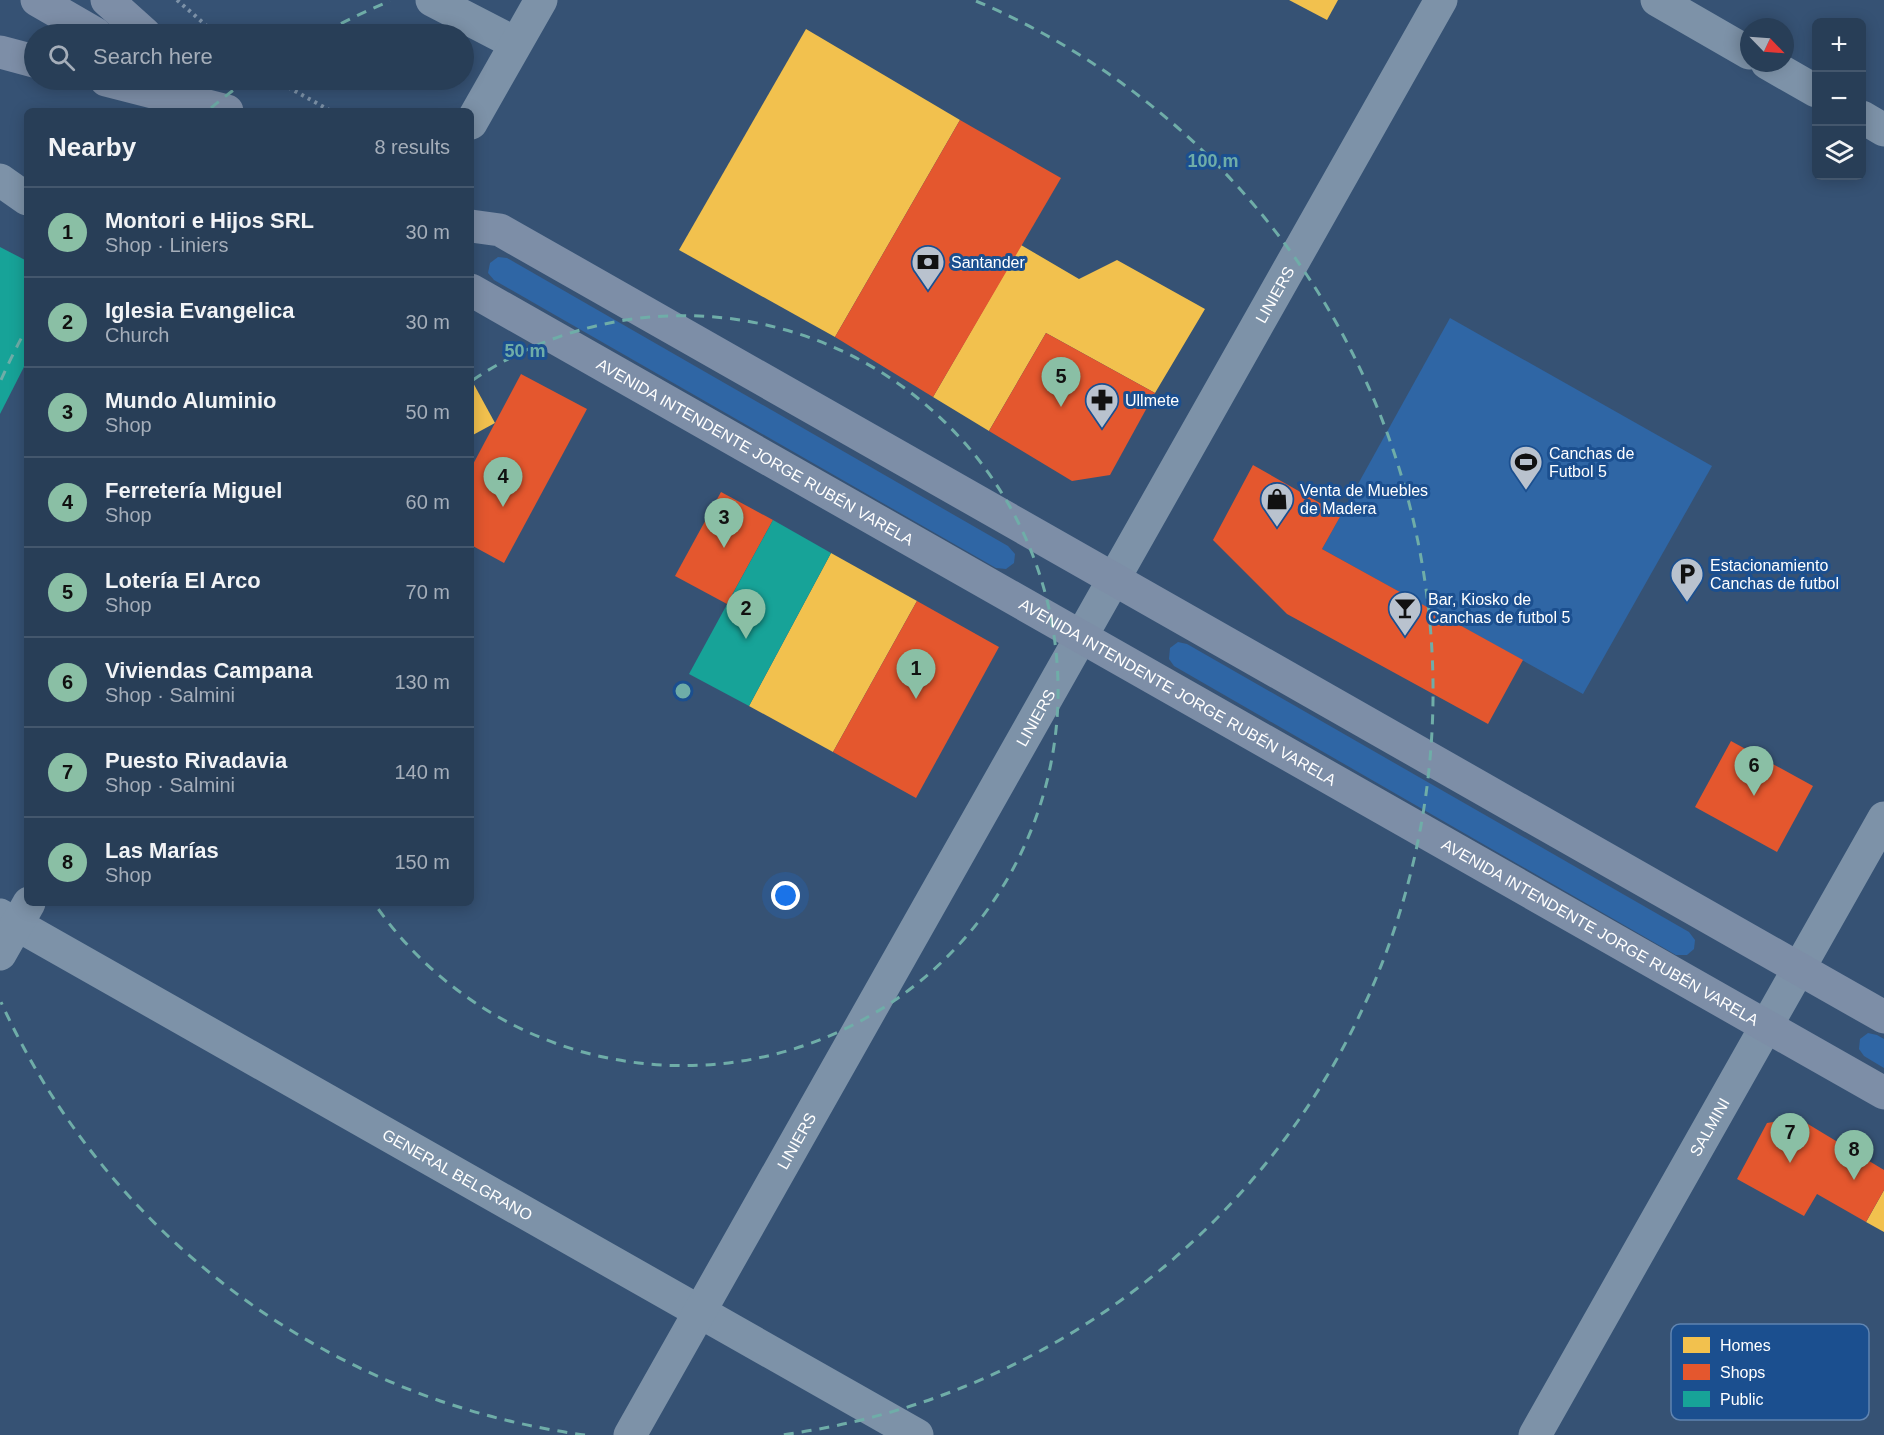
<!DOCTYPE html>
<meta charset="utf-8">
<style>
:root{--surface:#283e57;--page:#30455d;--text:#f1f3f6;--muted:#a5aeba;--line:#44576d;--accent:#8abfa5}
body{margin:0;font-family:Arial,sans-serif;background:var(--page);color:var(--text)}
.controls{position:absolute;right:18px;top:18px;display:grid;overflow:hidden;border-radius:9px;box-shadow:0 3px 15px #0003}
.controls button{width:54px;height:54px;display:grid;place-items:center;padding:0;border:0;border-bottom:2px solid var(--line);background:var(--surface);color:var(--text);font:30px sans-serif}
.compass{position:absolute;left:1740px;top:18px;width:54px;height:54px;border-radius:50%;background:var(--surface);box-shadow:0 3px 15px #0003;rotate:115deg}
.you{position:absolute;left:786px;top:896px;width:21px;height:21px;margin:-15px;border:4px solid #fff;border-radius:50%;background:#1a73e8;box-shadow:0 0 0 9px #1a73e833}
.badge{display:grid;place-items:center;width:39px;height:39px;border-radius:50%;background:var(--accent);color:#111;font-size:20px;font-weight:700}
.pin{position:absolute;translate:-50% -50px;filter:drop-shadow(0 2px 3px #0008)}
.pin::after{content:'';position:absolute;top:32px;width:21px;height:18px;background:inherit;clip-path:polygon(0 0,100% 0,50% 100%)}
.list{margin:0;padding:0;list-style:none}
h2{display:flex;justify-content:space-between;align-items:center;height:78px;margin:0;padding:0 24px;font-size:26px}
h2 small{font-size:20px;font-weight:400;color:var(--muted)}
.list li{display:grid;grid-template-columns:39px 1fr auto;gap:18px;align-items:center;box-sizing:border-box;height:90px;padding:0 24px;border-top:2px solid var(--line)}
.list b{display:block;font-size:22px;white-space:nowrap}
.list p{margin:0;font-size:20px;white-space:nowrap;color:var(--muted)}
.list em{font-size:20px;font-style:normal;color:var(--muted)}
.icon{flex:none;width:33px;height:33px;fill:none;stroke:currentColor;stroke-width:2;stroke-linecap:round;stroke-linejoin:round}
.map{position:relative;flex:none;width:1884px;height:1435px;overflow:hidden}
.search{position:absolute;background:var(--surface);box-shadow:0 3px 15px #0003;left:24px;top:24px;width:450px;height:66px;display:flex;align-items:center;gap:15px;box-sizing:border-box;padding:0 21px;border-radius:33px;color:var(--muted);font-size:22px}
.panel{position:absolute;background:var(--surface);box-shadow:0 3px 15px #0003;left:24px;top:108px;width:450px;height:798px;border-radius:9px}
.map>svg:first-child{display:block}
</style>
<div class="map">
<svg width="1884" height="1435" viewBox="0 0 1884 1435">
<rect width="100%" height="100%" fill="#365274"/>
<g fill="#2f66a5">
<path d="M498 257 507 258 1008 546 1015 554 1014 563 1006 569 996 568 494 280 488 273 490 263Z"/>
<path d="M1450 318 1712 466 1583 694 1322 549Z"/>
<path d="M1178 642 1187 644 1689 932 1695 940 1694 949 1687 955H1676L1174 666 1169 659 1170 648Z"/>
<path d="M1868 1033 1877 1035 1884 1039V1068L1864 1056 1859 1049 1860 1039Z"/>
</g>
<g fill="#f2c14e">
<path d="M1289 0H1338L1327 20Z"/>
<path d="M806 29 960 120 835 337 679 250Z"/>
<path d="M1021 245 1079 279 1117 260 1205 309 1155 393 1046 333 989 431 933 397Z"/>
<path d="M471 379 495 423 471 436Z"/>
<path d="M831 553 917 601 833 752 749 706Z"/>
<path d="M1884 1190V1232L1866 1222Z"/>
</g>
<g fill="#e4572e">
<path d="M960 120 1061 178 933 397 835 337Z"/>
<path d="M1046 333 1155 393 1110 475 1072 481 989 431Z"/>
<path d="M521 374 587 409 504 563 471 545V468Z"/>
<path d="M1253 465 1341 515 1322 549 1523 660 1488 724 1287 614 1213 540Z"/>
<path d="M721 492 773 520 727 604 675 576Z"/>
<path d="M917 601 999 647 916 798 833 752Z"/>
<path d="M1731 741 1813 786 1777 852 1695 807Z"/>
<path d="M1798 1118 1884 1170V1190L1866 1222 1817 1194 1804 1216 1737 1179 1767 1123Z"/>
</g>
<g fill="#17a398">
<path d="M0 247 27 261V361L0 414Z"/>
<path d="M773 520 831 553 749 706 689 674Z"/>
</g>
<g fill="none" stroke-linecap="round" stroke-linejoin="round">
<g stroke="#7d92a8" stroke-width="4" stroke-dasharray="3 4.5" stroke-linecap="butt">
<path d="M177 0 216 34"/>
<path d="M275 80 331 111"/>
</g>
<g stroke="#7d92a8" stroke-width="33">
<path d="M432 0 515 43"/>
<path d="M1657 0 1749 53"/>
<path d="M1767 63 1816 91"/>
<path d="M1862 117 1884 130"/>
<path d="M471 123 541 0"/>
<path d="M0 180 27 199"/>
<path id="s1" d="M0 915 917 1435"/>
<path d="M0 954 29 903"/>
<path id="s2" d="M630 1435 1441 0"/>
<path id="s3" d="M1535 1435 1884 818"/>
</g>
<g stroke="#7d8ea7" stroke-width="33">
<path d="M37 0 96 34"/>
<path d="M107 0 145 34"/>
<path d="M0 52 34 61"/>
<path d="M106 80 227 111"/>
<path d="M471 226 500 230 1884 1017"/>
<path id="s4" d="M471 290 1884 1093"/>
</g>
</g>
<g fill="none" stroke="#6fada8" stroke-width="3" stroke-dasharray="10 8">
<path d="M473 380A375 375 0 1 1 374 903"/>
<path d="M585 1435A750 750 0 0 1 1 1002M1 380A750 750 0 0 1 24 333M211 108A750 750 0 0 1 247 80M325 32A750 750 0 0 1 390 1M976 1A750 750 0 0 1 781 1435"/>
</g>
<defs>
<g id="bank-pin" transform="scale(1.725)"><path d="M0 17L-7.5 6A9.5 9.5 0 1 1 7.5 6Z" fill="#b9c2ce" stroke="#1b4f8f"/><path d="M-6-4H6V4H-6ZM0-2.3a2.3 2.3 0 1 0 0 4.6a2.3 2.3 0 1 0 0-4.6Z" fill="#111"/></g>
<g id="pharmacy-pin" transform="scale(1.725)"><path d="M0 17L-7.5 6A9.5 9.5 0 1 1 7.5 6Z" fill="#b9c2ce" stroke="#1b4f8f"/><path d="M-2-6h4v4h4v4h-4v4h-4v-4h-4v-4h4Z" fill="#111"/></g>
<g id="stadium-pin" transform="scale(1.725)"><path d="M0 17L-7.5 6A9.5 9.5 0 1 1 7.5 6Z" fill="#b9c2ce" stroke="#1b4f8f"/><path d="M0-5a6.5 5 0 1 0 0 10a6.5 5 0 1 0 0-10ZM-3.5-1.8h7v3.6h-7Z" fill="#111"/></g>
<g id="shop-pin" transform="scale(1.725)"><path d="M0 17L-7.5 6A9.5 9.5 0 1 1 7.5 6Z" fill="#b9c2ce" stroke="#1b4f8f"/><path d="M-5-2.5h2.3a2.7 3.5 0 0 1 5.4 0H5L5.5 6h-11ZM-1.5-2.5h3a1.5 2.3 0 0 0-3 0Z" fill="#111"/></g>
<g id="parking-pin" transform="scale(1.725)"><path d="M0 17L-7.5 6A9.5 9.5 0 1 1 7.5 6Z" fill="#b9c2ce" stroke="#1b4f8f"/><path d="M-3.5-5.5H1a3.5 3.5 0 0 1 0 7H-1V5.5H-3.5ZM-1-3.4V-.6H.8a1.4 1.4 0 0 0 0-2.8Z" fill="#111"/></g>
<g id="bar-pin" transform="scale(1.725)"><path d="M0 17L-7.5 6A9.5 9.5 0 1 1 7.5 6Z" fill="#b9c2ce" stroke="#1b4f8f"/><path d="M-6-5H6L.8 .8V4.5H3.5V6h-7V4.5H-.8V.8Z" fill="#111"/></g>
</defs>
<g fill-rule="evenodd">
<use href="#bank-pin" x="928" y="262"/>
<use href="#pharmacy-pin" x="1102" y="400"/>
<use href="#stadium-pin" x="1526" y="462"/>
<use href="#shop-pin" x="1277" y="499"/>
<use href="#parking-pin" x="1687" y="574"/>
<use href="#bar-pin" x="1405" y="608"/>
</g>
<g text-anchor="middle" stroke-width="6" stroke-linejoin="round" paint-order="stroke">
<g font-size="16" fill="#fff" stroke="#1b4f8f" text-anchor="start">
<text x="951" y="268">Santander</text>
<text x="1125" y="406">Ullmete</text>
<text x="1549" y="459">Canchas de<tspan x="1549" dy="18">Futbol 5</tspan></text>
<text x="1300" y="496">Venta de Muebles<tspan x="1300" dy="18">de Madera</tspan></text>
<text x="1710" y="571">Estacionamiento<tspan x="1710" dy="18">Canchas de futbol</tspan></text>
<text x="1428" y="605">Bar, Kiosko de<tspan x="1428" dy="18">Canchas de futbol 5</tspan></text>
</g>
<g font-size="16" fill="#fff" stroke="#1b4f8f">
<text dy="6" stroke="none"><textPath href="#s2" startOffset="1310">LINIERS</textPath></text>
<text dy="6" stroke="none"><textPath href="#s4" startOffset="327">AVENIDA INTENDENTE JORGE RUBÉN VARELA</textPath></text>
<text dy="6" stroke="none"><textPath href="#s4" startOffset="813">AVENIDA INTENDENTE JORGE RUBÉN VARELA</textPath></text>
<text dy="6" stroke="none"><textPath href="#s2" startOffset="824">LINIERS</textPath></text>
<text dy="6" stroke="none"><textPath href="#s4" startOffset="1299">AVENIDA INTENDENTE JORGE RUBÉN VARELA</textPath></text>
<text dy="6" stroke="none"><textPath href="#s3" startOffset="354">SALMINI</textPath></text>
<text dy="6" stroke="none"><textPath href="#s2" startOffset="338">LINIERS</textPath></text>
<text dy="6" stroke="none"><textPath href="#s1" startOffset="526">GENERAL BELGRANO</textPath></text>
</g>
</g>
<rect x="1671" y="1324" width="198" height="96" rx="9" fill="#1b4f8f" stroke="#5f84b1" stroke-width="1.5"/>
<rect x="1683" y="1337" width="27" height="16" fill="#f2c14e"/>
<rect x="1683" y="1364" width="27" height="16" fill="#e4572e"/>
<rect x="1683" y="1391" width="27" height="16" fill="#17a398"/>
<g font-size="16" fill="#fff">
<text x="1720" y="1351">Homes</text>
<text x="1720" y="1378">Shops</text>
<text x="1720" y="1405">Public</text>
</g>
<circle cx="683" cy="691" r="9" fill="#6fada8" stroke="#1b4f8f" stroke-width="3"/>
<g font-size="18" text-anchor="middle" font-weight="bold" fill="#6fada8" stroke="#1b4f8f" stroke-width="6" stroke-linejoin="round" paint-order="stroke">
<text x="1213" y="167">100 m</text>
<text x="525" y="357">50 m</text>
</g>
</svg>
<div class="controls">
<button>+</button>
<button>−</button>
<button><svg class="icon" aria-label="layers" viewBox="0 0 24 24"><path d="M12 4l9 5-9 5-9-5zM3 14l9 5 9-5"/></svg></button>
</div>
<svg class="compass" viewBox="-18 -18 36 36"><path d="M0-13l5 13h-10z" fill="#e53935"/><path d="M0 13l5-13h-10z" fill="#a5aeba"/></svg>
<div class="you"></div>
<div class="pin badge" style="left:916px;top:699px">1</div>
<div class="pin badge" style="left:746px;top:639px">2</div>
<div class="pin badge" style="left:724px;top:548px">3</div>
<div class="pin badge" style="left:503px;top:507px">4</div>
<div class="pin badge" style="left:1061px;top:407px">5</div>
<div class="pin badge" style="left:1754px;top:796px">6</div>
<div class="pin badge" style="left:1790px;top:1163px">7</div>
<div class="pin badge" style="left:1854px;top:1180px">8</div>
<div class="search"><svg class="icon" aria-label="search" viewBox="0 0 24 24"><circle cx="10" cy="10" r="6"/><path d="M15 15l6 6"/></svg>Search here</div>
<section class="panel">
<h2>Nearby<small>8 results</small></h2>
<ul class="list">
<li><span class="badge">1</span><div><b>Montori e Hijos SRL</b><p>Shop · Liniers</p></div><em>30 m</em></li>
<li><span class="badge">2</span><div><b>Iglesia Evangelica</b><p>Church</p></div><em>30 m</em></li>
<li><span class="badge">3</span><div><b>Mundo Aluminio</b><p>Shop</p></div><em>50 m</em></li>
<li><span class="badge">4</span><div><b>Ferretería Miguel</b><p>Shop</p></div><em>60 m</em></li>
<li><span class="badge">5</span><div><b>Lotería El Arco</b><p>Shop</p></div><em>70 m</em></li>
<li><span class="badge">6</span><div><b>Viviendas Campana</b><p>Shop · Salmini</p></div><em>130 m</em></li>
<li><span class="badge">7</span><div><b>Puesto Rivadavia</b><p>Shop · Salmini</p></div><em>140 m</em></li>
<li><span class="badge">8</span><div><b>Las Marías</b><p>Shop</p></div><em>150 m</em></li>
</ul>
</section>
</div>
